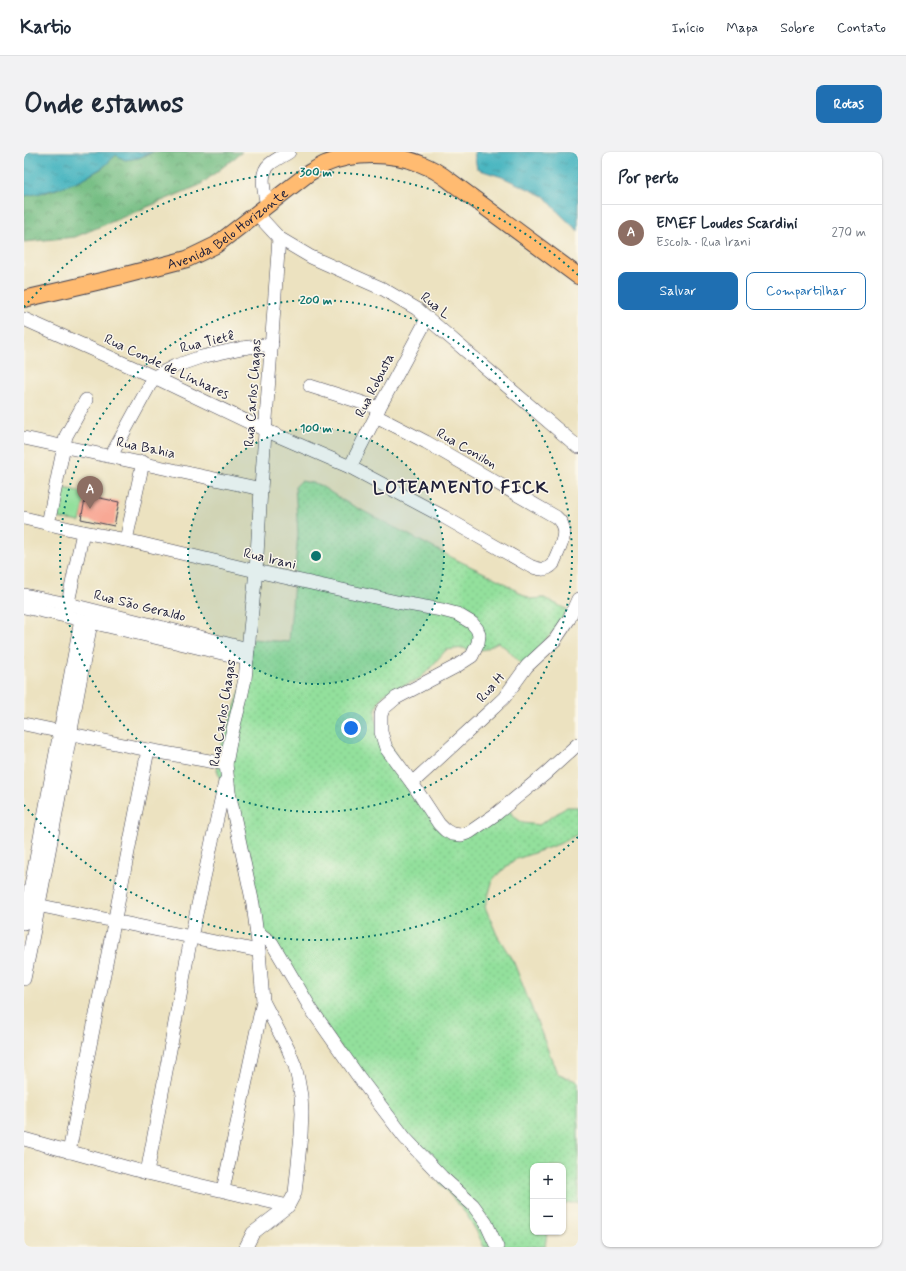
<!DOCTYPE html>
<html lang="pt">
<meta charset="utf-8">
<style>
:root{--surface:#fff;--page:#f2f2f3;--text:#1f2937;--muted:#747a83;--line:#e0e1e3;--accent:#1f6fb2}
body{margin:0;font-family:Mynerve,sans-serif;background:var(--page);color:var(--text)}
.controls{position:absolute;right:12px;bottom:12px;display:grid;overflow:hidden;border-radius:8px;box-shadow:0 1px 3px #0004}
.controls button{width:36px;height:36px;display:grid;place-items:center;padding:0;border:0;border-bottom:1px solid var(--line);background:var(--surface);color:var(--text);font:20px sans-serif}
.you{position:absolute;left:327px;top:576px;width:14px;height:14px;margin:-10px;border:3px solid #fff;border-radius:50%;background:#1a73e8;box-shadow:0 0 0 6px #1a73e833}
.badge{display:grid;place-items:center;width:26px;height:26px;border-radius:50%;background:var(--accent);color:#fff;font-size:13px;font-weight:700}
.pin{position:absolute;translate:-50% -33px;filter:drop-shadow(0 1px 2px #0008)}
.pin::after{content:'';position:absolute;top:21px;width:14px;height:12px;background:inherit;clip-path:polygon(0 0,100% 0,50% 100%)}
.list{margin:0;padding:0;list-style:none}
h2{display:flex;justify-content:space-between;align-items:center;height:52px;margin:0;padding:0 16px;font-size:17px}
h2 small{font-size:13px;font-weight:400;color:var(--muted)}
.list li{display:grid;grid-template-columns:26px 1fr auto;gap:12px;align-items:center;box-sizing:border-box;height:56px;padding:0 16px;border-top:1px solid var(--line)}
.list b{display:block;font-size:15px;white-space:nowrap}
.list p{margin:0;font-size:13px;white-space:nowrap;color:var(--muted)}
.list em{font-size:13px;font-style:normal;color:var(--muted)}
.actions{display:flex;gap:8px;padding:12px 16px}
.actions a{flex:1;padding:9px 0;border:1px solid var(--accent);border-radius:8px;text-align:center;font-size:14px;color:var(--accent)}
.actions .main{background:var(--accent);color:#fff}
.map{position:relative;flex:none;width:554px;height:1095px;overflow:hidden;border-radius:8px}
header{display:flex;align-items:center;gap:24px;box-sizing:border-box;height:56px;padding:0 20px;background:var(--surface);border-bottom:1px solid var(--line)}
header strong{font-size:19px}
nav{display:flex;gap:22px;margin-inline-start:auto;font-size:14px}
.intro{display:flex;align-items:center;justify-content:space-between;box-sizing:border-box;height:96px;padding:0 24px}
h1{margin:0;font-size:28px}
.button{padding:10px 18px;border-radius:8px;background:var(--accent);color:#fff;font-size:14px;font-weight:700}
main{display:flex;gap:24px;padding:0 24px}
aside{flex:1;background:var(--surface);border-radius:8px;box-shadow:0 1px 3px #0004}
.map>svg:first-child{display:block}
</style>
<header>
<strong>Kartio</strong>
<nav><a>Início</a><a>Mapa</a><a>Sobre</a><a>Contato</a></nav>
</header>
<div class="intro"><h1>Onde estamos</h1><a class="button">Rotas</a></div>
<main>
<div class="map">
<svg width="554" height="1095" viewBox="0 0 554 1095">
<defs>
<pattern id="grass-dots" width="8" height="8" patternUnits="userSpaceOnUse"><rect width="8" height="8" fill="#93e09c"/><path d="M2 2h.1M6 6h.1" fill="none" stroke="#7ec087" stroke-width="1.8" stroke-linecap="round"/></pattern>
<pattern id="forest-crowns" width="20" height="18" patternUnits="userSpaceOnUse"><rect width="20" height="18" fill="#76be84"/><path d="M2 6a3 3 0 1 1 6 0M12 15a3 3 0 1 1 6 0" fill="none" stroke="#609a6d"/></pattern>
<pattern id="water-ripples" width="26" height="14" patternUnits="userSpaceOnUse"><rect width="26" height="14" fill="#45b4bf"/><path d="M2 4q2-2 4 0t4 0M15 11q2-2 4 0t4 0" fill="none" stroke="#39929c"/></pattern>
</defs>
<rect width="100%" height="100%" fill="#fbf7ec"/>
<filter id="ink" filterUnits="userSpaceOnUse"><feTurbulence type="fractalNoise" baseFrequency=".025" numOctaves="2"/><feDisplacementMap in="SourceGraphic" scale="8" xChannelSelector="R" yChannelSelector="G"/><feConvolveMatrix kernelMatrix="1 2 1 2 8 2 1 2 1" color-interpolation-filters="sRGB"/></filter>
<filter id="wash" filterUnits="userSpaceOnUse"><feTurbulence type="fractalNoise" baseFrequency=".012" numOctaves="4" result="noise"/><feDisplacementMap in="SourceGraphic" scale="16" xChannelSelector="R" yChannelSelector="G"/><feGaussianBlur stdDeviation="0.9" result="paint"/><feColorMatrix in="noise" values="0 0 0 0 0 0 0 0 0 0 0 0 0 0 0 0 0 1.4 0 .05"/><feComposite in="paint" operator="in"/></filter>
<g filter="url(#wash)">
<rect width="100%" height="100%" fill="#ece2c0"/>
<path fill="url(#grass-dots)" stroke="#5a816c" d="M277 329 294 332 320 349 429 406 477 429 506 447 520 446 542 457H543L537 472 519 490 500 515 483 497 474 490 462 497 448 499 439 496 422 498C413 507 406 518 396 526 382 535 358 536 353 554 351 559 352 565 352 570L404 657 433 682 483 654 489 664 499 671 515 673 543 655H554V682L535 692 490 708 469 727 461 755 473 783 490 811 533 921 554 930V1051H544L539 1054V1014H509V1080H523L521 1095H460L454 1082 443 1063 405 1018 244 795 191 610 217 537 229 487 265 490 274 381 271 335Z"/>
<path fill="url(#forest-crowns)" stroke="#4c7060" d="M129 0H218L176 33 51 85 0 90V44L30 38 51 30 77 17 92 3 114 6Z"/>
<path fill="#93e09c" stroke="#5a816c" d="M40 336 63 341 56 370 33 366Z"/>
<g fill="url(#water-ripples)" stroke="#346b7d">
<path d="M0 0H129L114 6 101 8 92 3C87 7 82 14 76 17 53 32 27 40 0 44Z"/>
<path d="M450 0H554V79L536 62 520 44 478 25 453 17Z"/>
</g>
<g id="blocks">
<path fill="#f8a895" d="M62 343 95 350 90 374 57 367Z"/>
</g>
</g>
<g filter="url(#ink)">
<use href="#blocks" fill-opacity="0" stroke="#403f4f" stroke-width="1"/>
<g fill="none" stroke-linecap="round" stroke-linejoin="round">
<g stroke="#403f4f" stroke-width="14">
<g id="minor">
<path d="M243 54C241 41 234 22 246 12 252 7 259 4 265 0"/>
<path d="M233 62 255 86 287 105 359 137 393 157 554 295"/>
<path d="M0 167 130 225 241 278 326 315 420 365 506 414C514 417 522 420 529 412 535 396 548 378 532 365L402 290 352 264"/>
<path d="M286 234 355 256"/>
<path d="M0 286 237 337"/>
<path d="M87 304 130 225 151 214 177 205 218 196 248 192"/>
<path d="M326 315 352 264 355 256 403 167"/>
<path d="M0 366 59 380 102 388 232 419 373 450 418 458 433 462 448 471 453 477 455 483 454 491 448 504 431 515 372 546 359 557 357 563V580L362 596 388 631 415 672 421 678 428 682 437 683 446 680 472 662 521 622 554 592"/>
<path d="M24 372 42 284 62 248"/>
<path d="M102 388 119 310"/>
<path d="M0 443 44 452 224 497"/>
<path d="M0 455 41 464 223 507"/>
<path d="M42 460 59 380"/>
<path d="M0 572 124 598 202 612"/>
<path d="M388 631 464 561 480 546 503 514 531 488 545 467 554 447"/>
<path d="M8 752 235 799"/>
<path d="M0 771 57 468"/>
<path d="M233 780 248 791 287 857 334 924 381 986 418 1025 449 1053 462 1071 473 1095"/>
<path d="M0 827C25 709 44 589 67 471"/>
<path d="M0 987 123 1021 264 1054"/>
<path d="M45 1000 124 598"/>
<path d="M123 1021 167 785 201 630"/>
<path d="M199 1038 239 849"/>
<path d="M222 1095 229 1081 264 1054 271 1041 277 983 278 961 277 944 274 927 271 914 264 897 239 849 235 799 229 752 205 640 202 612 207 585 216 550 221 527 232 419 237 337 255 86"/>
</g>
</g>
<g stroke="#403f4f" stroke-width="18">
<g id="major">
<path id="s1" d="M0 147 94 125 163 107 192 93 285 21C290 18 295 15 301 12 330 0 367 0 397 12 407 16 417 22 426 29L554 124"/>
</g>
</g>
<use href="#minor" stroke="#fff" stroke-width="13"/>
<use href="#major" stroke="#ffbb71" stroke-width="16"/>
</g>
</g>
<circle cx="292" cy="404" r="128" fill="#0f766e" fill-opacity=".12"/>
<g fill="none" stroke="#0f766e" stroke-width="2" stroke-dasharray="2 4">
<circle cx="292" cy="404" r="128"/>
<circle cx="292" cy="404" r="256"/>
<path d="M554 685A384 384 0 0 1 0 653M0 155A384 384 0 0 1 554 123"/>
</g>
<g text-anchor="middle" stroke-width="3" stroke-linejoin="round" paint-order="stroke">
<g font-size="14" fill="#22223b" stroke="#fbf7ec">
<text dy="5" stroke="none"><textPath href="#s1" startOffset="218">Avenida Belo Horizonte</textPath></text>
<text transform="translate(412 153) rotate(39)" y="5">Rua L</text>
<text transform="translate(183 189) rotate(-14)" y="5">Rua Tietê</text>
<text transform="translate(143 214) rotate(25)" y="5">Rua Conde de Linhares</text>
<text transform="translate(350 233) rotate(-63)" y="5">Rua Robusta</text>
<text transform="translate(228 241) rotate(-86)" y="5">Rua Carlos Chagas</text>
<text transform="translate(122 295) rotate(12)" y="5">Rua Bahia</text>
<text transform="translate(443 296) rotate(30)" y="5">Rua Conilon</text>
<text transform="translate(246 406) rotate(13)" y="5">Rua Irani</text>
<text transform="translate(116 453) rotate(14)" y="5">Rua São Geraldo</text>
<text transform="translate(466 535) rotate(-49)" y="5">Rua H</text>
<text transform="translate(198 561) rotate(-81)" y="5">Rua Carlos Chagas</text>
</g>
<g font-size="18" font-weight="bold" letter-spacing="1" fill="#22223b" stroke="#fbf7ec">
<text x="437" y="341">LOTEAMENTO FICK</text>
</g>
</g>
<circle cx="292" cy="404" r="6" fill="#0f766e" stroke="#fbf7ec" stroke-width="2"/>
<g font-size="12" text-anchor="middle" font-weight="bold" fill="#0f766e" stroke="#fbf7ec" stroke-width="3" stroke-linejoin="round" paint-order="stroke">
<text x="292" y="24">300 m</text>
<text x="292" y="152">200 m</text>
<text x="292" y="280">100 m</text>
</g>
</svg>
<div class="controls">
<button>+</button>
<button>−</button>
</div>
<div class="you"></div>
<div class="pin badge" style="left:66px;top:357px;background:#8d6e63">A</div>
</div>
<aside>
<h2>Por perto<small></small></h2>
<ul class="list">
<li><span class="badge" style="background:#8d6e63">A</span><div><b>EMEF Loudes Scardini</b><p>Escola · Rua Irani</p></div><em>270 m</em></li>
</ul>
<div class="actions"><a class="main">Salvar</a><a>Compartilhar</a></div>
</aside>
</main>
